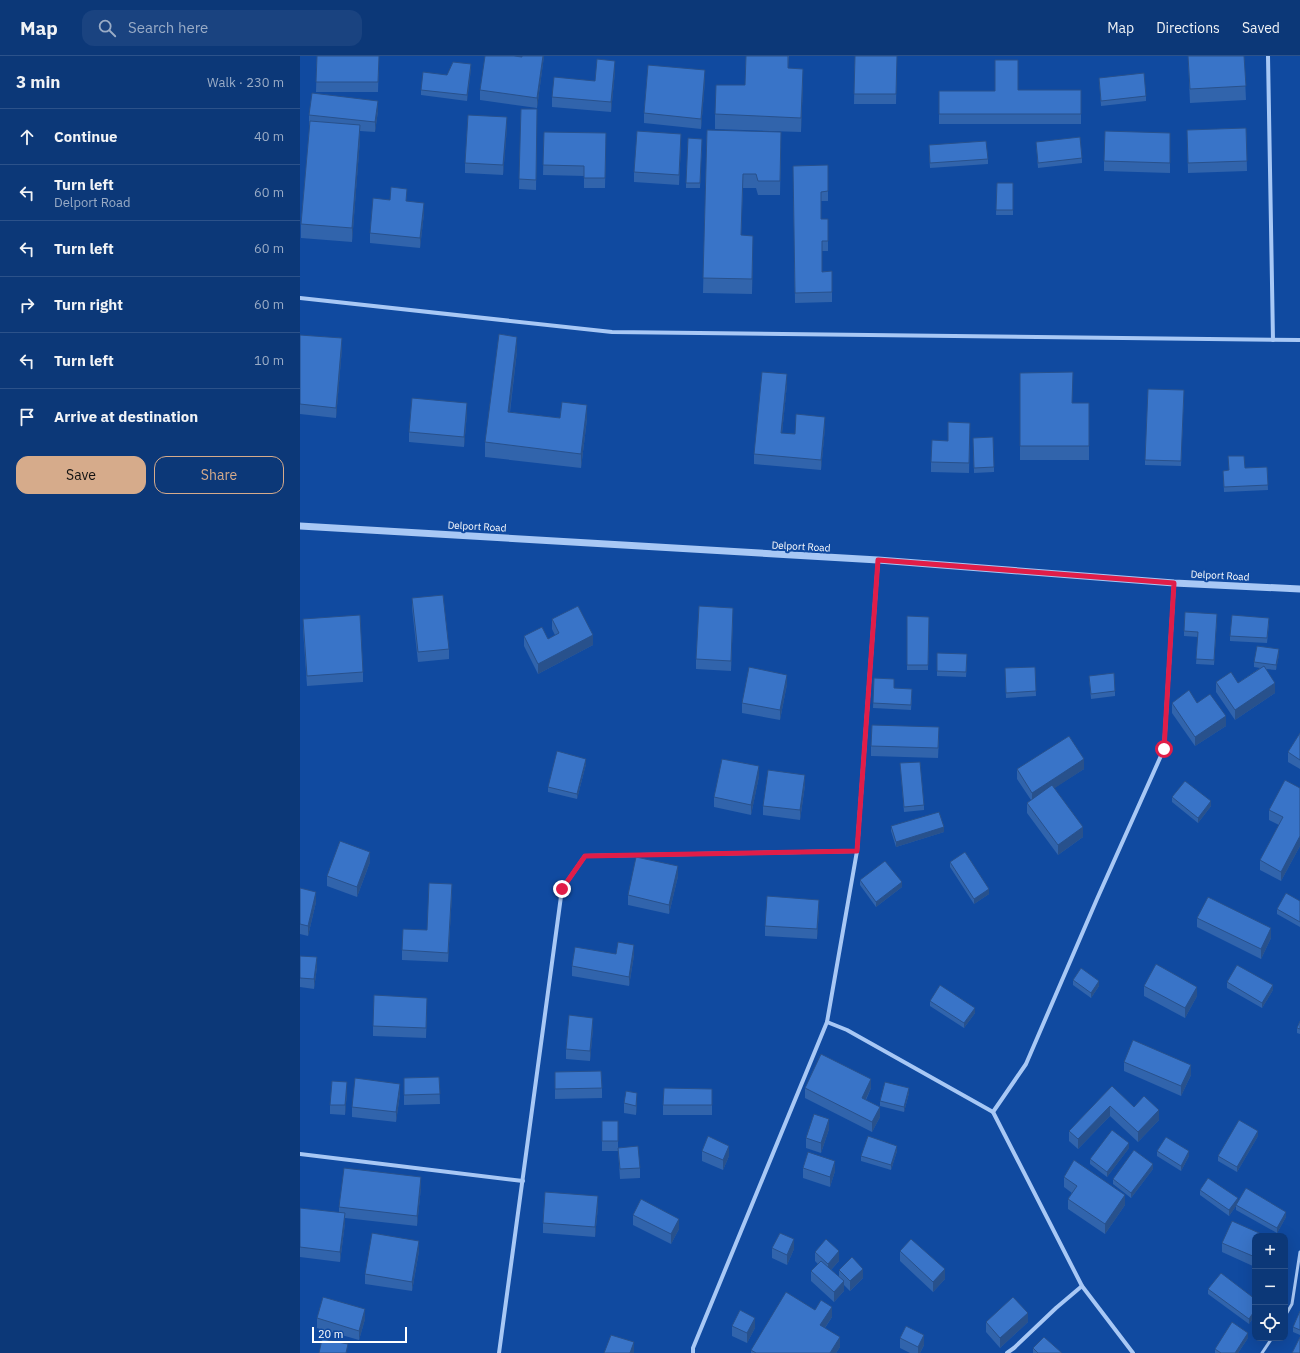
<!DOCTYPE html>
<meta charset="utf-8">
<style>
:root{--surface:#0c3878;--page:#1a4380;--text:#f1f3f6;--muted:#9aacc6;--line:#2c528a;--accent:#d6ab8b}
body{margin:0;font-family:"IBM Plex Sans",sans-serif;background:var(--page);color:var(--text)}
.controls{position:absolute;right:12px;bottom:12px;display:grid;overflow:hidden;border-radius:8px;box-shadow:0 4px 16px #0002}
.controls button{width:36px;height:36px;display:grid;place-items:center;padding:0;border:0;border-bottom:1px solid var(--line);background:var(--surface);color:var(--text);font:20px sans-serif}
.scale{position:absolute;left:12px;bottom:10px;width:95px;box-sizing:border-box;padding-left:4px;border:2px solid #fff;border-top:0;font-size:11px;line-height:14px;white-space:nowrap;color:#fff;-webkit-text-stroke:3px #104aa0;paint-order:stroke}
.stop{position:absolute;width:12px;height:12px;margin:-9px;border:3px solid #e11d48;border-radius:50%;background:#fff}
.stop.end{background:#e11d48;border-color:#fff;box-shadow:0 1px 4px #0008}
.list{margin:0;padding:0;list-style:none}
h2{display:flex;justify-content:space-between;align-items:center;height:52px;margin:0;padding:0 16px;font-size:17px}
h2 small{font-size:13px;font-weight:400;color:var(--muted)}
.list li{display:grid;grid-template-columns:26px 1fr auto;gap:12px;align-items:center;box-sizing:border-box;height:56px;padding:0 16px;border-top:1px solid var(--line)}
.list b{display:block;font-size:15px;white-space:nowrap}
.list p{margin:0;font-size:13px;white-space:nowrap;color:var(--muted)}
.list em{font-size:13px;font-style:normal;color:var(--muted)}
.actions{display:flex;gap:8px;padding:12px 16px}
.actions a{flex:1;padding:9px 0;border:1px solid var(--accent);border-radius:12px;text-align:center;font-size:14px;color:var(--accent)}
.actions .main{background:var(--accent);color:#111}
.icon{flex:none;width:22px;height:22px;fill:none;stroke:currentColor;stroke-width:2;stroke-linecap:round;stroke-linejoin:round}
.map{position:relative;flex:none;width:1000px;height:1297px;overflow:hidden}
header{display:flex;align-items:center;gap:24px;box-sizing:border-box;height:56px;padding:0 20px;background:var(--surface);border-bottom:1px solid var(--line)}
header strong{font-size:19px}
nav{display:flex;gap:22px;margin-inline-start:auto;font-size:14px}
.search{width:280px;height:36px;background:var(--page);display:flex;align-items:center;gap:10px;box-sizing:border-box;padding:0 14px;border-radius:12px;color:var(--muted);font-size:15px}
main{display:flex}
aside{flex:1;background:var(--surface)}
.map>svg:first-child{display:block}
</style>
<header>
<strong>Map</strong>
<div class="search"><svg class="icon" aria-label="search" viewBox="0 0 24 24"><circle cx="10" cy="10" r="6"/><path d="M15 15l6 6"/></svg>Search here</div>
<nav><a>Map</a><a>Directions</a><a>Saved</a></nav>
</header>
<main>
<aside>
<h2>3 min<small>Walk · 230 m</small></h2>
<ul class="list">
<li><svg class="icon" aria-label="ahead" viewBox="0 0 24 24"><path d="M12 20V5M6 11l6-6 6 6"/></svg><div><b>Continue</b></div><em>40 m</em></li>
<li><svg class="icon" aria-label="left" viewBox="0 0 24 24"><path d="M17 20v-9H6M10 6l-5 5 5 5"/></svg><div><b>Turn left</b><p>Delport Road</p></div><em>60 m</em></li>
<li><svg class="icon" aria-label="left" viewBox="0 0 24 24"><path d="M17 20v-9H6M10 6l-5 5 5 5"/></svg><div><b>Turn left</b></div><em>60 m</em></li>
<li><svg class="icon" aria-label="right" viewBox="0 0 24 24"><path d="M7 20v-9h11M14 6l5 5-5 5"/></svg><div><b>Turn right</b></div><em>60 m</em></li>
<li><svg class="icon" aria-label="left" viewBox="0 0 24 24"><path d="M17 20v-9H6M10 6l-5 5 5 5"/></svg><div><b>Turn left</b></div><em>10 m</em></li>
<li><svg class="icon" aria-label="arrive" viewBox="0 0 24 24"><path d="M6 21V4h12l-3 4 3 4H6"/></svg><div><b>Arrive at destination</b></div></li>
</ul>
<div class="actions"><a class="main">Save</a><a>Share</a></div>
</aside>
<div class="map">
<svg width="1000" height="1297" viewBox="0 0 1000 1297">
<rect width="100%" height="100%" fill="#104aa0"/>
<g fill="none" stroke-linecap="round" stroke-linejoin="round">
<g stroke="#a8c8f5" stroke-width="3">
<path d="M985 1260 992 1248 1000 1196"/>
<path d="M962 1297 972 1282"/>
</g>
<g stroke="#a8c8f5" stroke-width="4">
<path d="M968 0 973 284"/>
<path d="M0 242 312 276 1000 284"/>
<path d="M527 966 547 974 693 1056 782 1230 833 1297"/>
<path d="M693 1056 726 1008 797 843 864 693 874 527"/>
<path d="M0 1098 223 1125"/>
<path d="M199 1297 262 833 285 800 557 795"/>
<path d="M393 1297V1292L527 966 557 795 578 504"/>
<path d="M707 1297 714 1292 756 1252 782 1230"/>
</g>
<path stroke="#a8c8f5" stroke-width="7" d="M0 470 578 504 874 527 1000 533"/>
</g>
<g fill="#3164ac">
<path d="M17 0H79L78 36H16Z"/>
<path d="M222 0H244L237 52 180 44V34L222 1Z"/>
<path d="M446 0H489L488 12 503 27 501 76 415 73V58L445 29Z"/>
<path d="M555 0H597L596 48H554Z"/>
<path d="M888 0H944L946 44 890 47Z"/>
<path d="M171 13 167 45 121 39V34L147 19Z"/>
<path d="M315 15 311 56 252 51V41L295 25Z"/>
<path d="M799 22 846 40V45L801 50Z"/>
<path d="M405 24 401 73 344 67V57Z"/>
<path d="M718 34H781V68H639V35H695Z"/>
<path d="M221 53H237L236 134 219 133Z"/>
<path d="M78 55 75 76 60 75V83L52 186 1 182V168L10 69H9V59Z"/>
<path d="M207 71 203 119 165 117V107Z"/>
<path d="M946 72 947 115 888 117 887 74Z"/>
<path d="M407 74 481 90 480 139H458L456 132H443L441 179 453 194 452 238 403 237Z"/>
<path d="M244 76 306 87 305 132H284V120L243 119Z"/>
<path d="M870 77V117L804 115V105Z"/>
<path d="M402 83 400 132H386V127Z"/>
<path d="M736 86 782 102V107L738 112Z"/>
<path d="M381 88 379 129 334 126V116Z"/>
<path d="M629 94 688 103V108L630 112Z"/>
<path d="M528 109V145H521V163H528V195H522V216L532 215V246L495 247 493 110Z"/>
<path d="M697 127H713V159H696Z"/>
<path d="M106 145 124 157 120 192 70 187V177Z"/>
<path d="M0 279 42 292 36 362 0 358Z"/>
<path d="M217 295 210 356 260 362 287 363 281 412 185 401V386Z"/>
<path d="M720 317 773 347H789V404H720Z"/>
<path d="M487 328 482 377 495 378 525 371 521 414 454 408V398Z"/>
<path d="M884 334 881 410 845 409V404Z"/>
<path d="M167 357 164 391 109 386V376Z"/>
<path d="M670 376 669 417 631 416V406L648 385Z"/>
<path d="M673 382 694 411V416L674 417Z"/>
<path d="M967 411 968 434 924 436 923 415 945 412Z"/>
<path d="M112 542 149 593V603L118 606 112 552Z"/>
<path d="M607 560 629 561 628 614H607Z"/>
<path d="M433 562 431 615 396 613V603Z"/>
<path d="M3 563 63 616V626L7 630 3 573Z"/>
<path d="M252 563 293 589 238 618 224 590V580L248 583 255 579 252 573Z"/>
<path d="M917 563 914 609 896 608 898 581 884 580V575Z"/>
<path d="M969 567 967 587 930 585V580Z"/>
<path d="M637 597 667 603 666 621 637 620Z"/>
<path d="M979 598 976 614 966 613 975 637 935 664 916 636V626L938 627 960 612 954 611V606Z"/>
<path d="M735 611 736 640 706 642 705 612Z"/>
<path d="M789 620 815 635V640L791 643Z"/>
<path d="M574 622 594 632 612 638 611 654 573 652Z"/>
<path d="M487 628 480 664 442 657V647Z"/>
<path d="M872 647H897L926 670 895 690 872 657Z"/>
<path d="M1000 677V713L988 706V696Z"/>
<path d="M639 681 638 702 571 700V690Z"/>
<path d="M600 707 624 749V754L604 756Z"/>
<path d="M286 708 277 743 248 736V731Z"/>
<path d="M717 713H784L754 732 783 781 758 799 727 757V747L731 744 717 723Z"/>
<path d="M459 720 451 759 414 751V741Z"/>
<path d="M505 729 500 764 463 759V750Z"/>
<path d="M1000 732V790L981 825 960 814V804L979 769 969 764V754Z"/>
<path d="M872 741 911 750 898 767 872 746Z"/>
<path d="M591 770 644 776 596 791 591 775Z"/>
<path d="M70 806 57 841 27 830V820Z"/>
<path d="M650 806 689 838 674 848 650 811Z"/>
<path d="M378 820 369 858 328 849V839Z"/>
<path d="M560 824 602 831 576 851 560 829Z"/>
<path d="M0 832 16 846 8 880 0 878Z"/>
<path d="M152 838 148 906 102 904V894L127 874Z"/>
<path d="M1000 845V871L977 858V853Z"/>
<path d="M519 854 517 883 465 880V870Z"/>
<path d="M897 862 971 882 961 903 897 871Z"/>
<path d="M316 898 334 899 329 930 272 920V910Z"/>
<path d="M0 900 17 911 14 933 0 931Z"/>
<path d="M773 924 799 930 791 942 773 929Z"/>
<path d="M927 926 973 934 962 952 927 932Z"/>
<path d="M844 930 897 940 885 962 844 940Z"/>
<path d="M630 945 675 957 664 972 630 950Z"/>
<path d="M127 951 126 982 73 980V970Z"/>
<path d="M1000 965V978L997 977V972Z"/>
<path d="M293 972 290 1005 266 1003V993Z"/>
<path d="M824 1006 891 1019 881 1040 824 1015Z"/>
<path d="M255 1016 302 1032V1042L255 1043Z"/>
<path d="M139 1021 140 1048 104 1049V1022Z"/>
<path d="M812 1030 834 1051 859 1064 838 1086 810 1060 778 1093 769 1085V1075Z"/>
<path d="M505 1032H571L566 1044 580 1061 572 1076 505 1042Z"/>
<path d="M412 1033V1059H363V1049Z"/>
<path d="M47 1036 45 1059 30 1058V1049Z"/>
<path d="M609 1037 604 1056 580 1050V1045Z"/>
<path d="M100 1038 96 1066 52 1061V1051Z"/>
<path d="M337 1046 336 1059 324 1057V1047Z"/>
<rect x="302" y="1065" width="16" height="30"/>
<path d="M529 1073 521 1097 506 1092V1082Z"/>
<path d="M958 1080 937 1116 918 1105V1100Z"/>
<path d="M318 1092 340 1112V1122L320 1123Z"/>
<path d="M829 1092 807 1121 790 1108V1103Z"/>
<path d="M402 1095 429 1100 423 1114 402 1105Z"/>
<path d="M597 1095 591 1114 561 1105V1100Z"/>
<path d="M857 1095 889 1100 881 1115 857 1100Z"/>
<path d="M503 1112 535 1115 530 1131 503 1122Z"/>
<path d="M853 1113 831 1142 813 1128V1123Z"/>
<path d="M764 1121 825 1149 805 1178 768 1153V1143L772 1137 764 1131Z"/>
<path d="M121 1131 117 1170 45 1162V1167L40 1206 0 1201V1152L39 1157V1151Z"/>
<path d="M900 1134 938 1146 986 1161 977 1177 936 1154V1150L929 1160 900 1139Z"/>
<path d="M298 1150 295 1181 243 1177V1167Z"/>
<path d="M333 1159 379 1173 371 1188 333 1169Z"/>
<path d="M955 1180V1211L922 1196V1187Z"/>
<path d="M472 1192 494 1193 487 1209 472 1202Z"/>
<path d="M119 1195 112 1235 65 1228V1218Z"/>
<path d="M600 1195 645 1223 633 1236 600 1205Z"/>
<path d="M515 1196 539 1205 531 1214 539 1221V1214L563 1222 550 1235 544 1229V1235L534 1246 511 1225V1215L518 1208 515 1205Z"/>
<path d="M908 1233 955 1243V1259L949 1268 908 1238Z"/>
<path d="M515 1254 532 1261 525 1272 540 1291 536 1297H451V1294Z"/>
<path d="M1000 1255V1279L993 1276V1271Z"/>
<path d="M17 1262 65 1263 59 1284 17 1272Z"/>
<path d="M686 1266H728L700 1292 686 1276Z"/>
<path d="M432 1270 455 1272 447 1287 432 1280Z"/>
<path d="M600 1282 624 1289 620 1297H610L600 1292Z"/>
<path d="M948 1282 938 1297H915V1293Z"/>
<path d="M733 1292 762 1297H733Z"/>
</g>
<g fill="#28518c">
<path d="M243 0H244L237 52V42Z"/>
<path d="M315 5V15L311 56V46Z"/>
<path d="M171 8V13L167 45V39Z"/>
<path d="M503 13V27L501 76V62Z"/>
<path d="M405 14V24L401 73V63Z"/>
<path d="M78 45V55L75 76V66Z"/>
<path d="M207 61V71L203 119V109Z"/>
<path d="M60 69V83L52 186V172Z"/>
<path d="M381 78V88L379 129V119Z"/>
<path d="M124 147V157L120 192V182Z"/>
<path d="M453 180V194L452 238V223Z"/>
<path d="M217 281V295L208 370V356Z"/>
<path d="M42 282V292L36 362V352Z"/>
<path d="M487 318V328L481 387V377Z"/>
<path d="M167 347V357L164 391V381Z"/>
<path d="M287 349V363L281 412V398Z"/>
<path d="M525 361V371L521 414V404Z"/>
<path d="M433 552V562L431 615V605Z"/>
<path d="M917 558V563L914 609V604Z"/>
<path d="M293 579V589L238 618V608Z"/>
<path d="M979 593V598L976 614V609Z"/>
<path d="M487 619V628L480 664V654Z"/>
<path d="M975 627V637L935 664V654Z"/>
<path d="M926 660V670L895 690V681Z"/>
<path d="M286 703V708L277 743V738Z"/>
<path d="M784 703V713L732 747V737Z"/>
<path d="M459 710V720L451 759V749Z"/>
<path d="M505 719V729L500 764V754Z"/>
<path d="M911 745V750L898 767V762Z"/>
<path d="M644 771V776L596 791V786Z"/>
<path d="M783 771V781L758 799V789Z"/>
<path d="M1000 780V790L981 825V816Z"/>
<path d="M70 796V806L57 841V831Z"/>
<path d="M378 810V820L369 858V849Z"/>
<path d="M602 826V831L576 851V846Z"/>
<path d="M152 828V838L148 906V897Z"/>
<path d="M689 833V838L674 848V843Z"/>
<path d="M16 836V846L8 880V870Z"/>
<path d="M519 844V854L517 883V873Z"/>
<path d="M971 872V882L961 903V893Z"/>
<path d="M334 889V899L329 930V921Z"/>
<path d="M17 901V911L14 933V923Z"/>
<path d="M799 925V930L791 942V937Z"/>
<path d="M973 929V934L962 952V947Z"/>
<path d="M897 931V940L885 962V952Z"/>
<path d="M127 942V951L126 982V972Z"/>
<path d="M675 952V957L664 972V967Z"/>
<path d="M293 962V972L290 1005V995Z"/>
<path d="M891 1009V1019L881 1040V1030Z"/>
<path d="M571 1023V1032L562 1051V1042Z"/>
<path d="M47 1026V1036L45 1059V1049Z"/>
<path d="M100 1028V1038L96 1066V1056Z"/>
<path d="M609 1032V1037L604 1056V1051Z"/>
<path d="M337 1037V1046L336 1059V1050Z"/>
<path d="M810 1050V1060L778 1093V1083Z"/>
<path d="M580 1051V1061L572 1076V1066Z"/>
<path d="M859 1054V1064L838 1086V1076Z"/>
<path d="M529 1063V1073L521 1097V1087Z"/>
<path d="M958 1075V1080L937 1116V1111Z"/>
<path d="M829 1087V1092L807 1121V1116Z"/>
<path d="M429 1090V1100L423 1114V1104Z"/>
<path d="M597 1090V1095L591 1114V1109Z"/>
<path d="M889 1095V1100L881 1115V1110Z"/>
<path d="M535 1105V1115L530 1131V1121Z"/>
<path d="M853 1108V1113L831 1142V1137Z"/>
<path d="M121 1121V1131L117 1170V1160Z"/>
<path d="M825 1139V1149L805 1178V1168Z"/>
<path d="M298 1140V1150L295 1181V1171Z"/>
<path d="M938 1142V1148L936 1149V1150L929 1160V1154Z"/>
<path d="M986 1156V1161L977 1177V1172Z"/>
<path d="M45 1157V1167L40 1206V1196Z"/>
<path d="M379 1163V1173L371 1188V1178Z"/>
<path d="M494 1183V1193L487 1209V1199Z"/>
<path d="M119 1185V1195L112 1235V1226Z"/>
<path d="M539 1195V1205L528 1217V1208Z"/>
<path d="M563 1213V1222L550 1235V1225Z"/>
<path d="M645 1213V1223L633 1236V1226Z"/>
<path d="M544 1225V1235L534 1246V1236Z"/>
<path d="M532 1251V1261L520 1279V1269Z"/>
<path d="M65 1253V1263L59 1284V1275Z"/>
<path d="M955 1254V1259L949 1268V1263Z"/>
<path d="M728 1257V1266L700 1292V1282Z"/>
<path d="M455 1262V1272L447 1287V1277Z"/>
<path d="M948 1277V1282L938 1297H935Z"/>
<path d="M624 1279V1289L620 1297H618V1291Z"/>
<path d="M540 1281V1291L536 1297H530Z"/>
<path d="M334 1286V1297H330Z"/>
</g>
<g fill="#3974c8" stroke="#28518c">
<path d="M17 0H79L78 26H16Z"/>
<path d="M185 0H214L222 1V0H243L237 42 180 34Z"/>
<path d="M446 0H488V12L503 13 501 62 415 58 416 29H445Z"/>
<path d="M555 0H597L596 38H554Z"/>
<path d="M888 0H944L946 30 890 33Z"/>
<path d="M297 3 315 5 311 46 252 41 254 21 295 25Z"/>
<path d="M695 4H718V34H781V58H639V35H695Z"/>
<path d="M153 6 171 8 167 39 121 34 123 16 147 19Z"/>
<path d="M348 9 405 14 401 63 344 57Z"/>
<path d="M844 17 846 40 801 45 799 22Z"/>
<path d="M12 37 78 45 75 66 9 59Z"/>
<path d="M221 53H237L236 124 219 123Z"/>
<path d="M168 59 207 61 203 109 165 107Z"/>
<path d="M10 65 60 69 52 172 1 168Z"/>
<path d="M946 72 947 105 888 107 887 74Z"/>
<path d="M407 74 481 76 480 125H458L456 118H443L441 179 453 180 452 223 403 222Z"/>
<path d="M337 75 381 78 379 119 334 116Z"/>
<path d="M805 75 870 77V107L804 105Z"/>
<path d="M244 76 306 77 305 122H284V110L243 109Z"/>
<path d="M780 81 782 102 738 107 736 86Z"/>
<path d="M388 82 402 83 400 127H386Z"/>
<path d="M686 85 688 103 630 107 629 89Z"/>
<path d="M528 109V135L521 136V163H528V185H522V216L532 215V236L495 237 493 110Z"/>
<path d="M697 127H713V154H696Z"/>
<path d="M91 131 107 133 106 145 124 147 120 182 70 177 73 142 90 144Z"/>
<path d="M199 278 217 281 208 356 260 362 262 346 287 349 281 398 185 386Z"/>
<path d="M0 279 42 282 36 352 0 348Z"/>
<path d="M462 316 487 318 481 377 495 378 496 358 525 361 521 404 454 398Z"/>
<path d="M773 316 772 347H789V390H720V317Z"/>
<path d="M848 333 884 334 881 405 845 404Z"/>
<path d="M112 342 167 347 164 381 109 376Z"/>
<path d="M648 366 670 367 669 407 631 406 632 384 648 385Z"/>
<path d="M693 381 694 411 674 412 673 382Z"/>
<path d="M928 400H944L945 412 967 411 968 429 924 431 923 415 929 414Z"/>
<path d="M143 539 149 593 118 596 112 542Z"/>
<path d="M278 550 293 579 238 608 224 580 242 571 248 583 259 577 252 563Z"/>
<path d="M399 550 433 552 431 605 396 603Z"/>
<path d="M885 556 917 558 914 604 896 603 898 576 884 575Z"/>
<path d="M60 559 63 616 7 620 3 563Z"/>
<path d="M932 559 969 562 967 582 930 580Z"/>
<path d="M607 560 629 561 628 609H607Z"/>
<path d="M957 590 979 593 976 609 954 606Z"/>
<path d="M637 597 667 598 666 616 637 615Z"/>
<path d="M964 610 975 627 935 654 916 626 931 616 938 627Z"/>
<path d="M449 611 487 619 480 654 442 647Z"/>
<path d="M735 611 736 635 706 637 705 612Z"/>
<path d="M814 617 815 635 791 638 789 620Z"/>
<path d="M574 622 594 623V632L612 633 611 649 573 647Z"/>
<path d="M889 634 897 647 910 638 926 660 895 681 872 647Z"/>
<path d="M572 669 639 671 638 692 571 690Z"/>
<path d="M1000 677V704L988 696Z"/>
<path d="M769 680 784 703 732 737 717 713Z"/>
<path d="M257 695 286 703 277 738 248 731Z"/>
<path d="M422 703 459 710 451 749 414 741Z"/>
<path d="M620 706 624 749 604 751 600 707Z"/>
<path d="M468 714 505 719 500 754 463 750Z"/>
<path d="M985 724 1000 732V780L981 816 960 804 983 761 969 754Z"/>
<path d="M885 725 911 745 898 762 872 741Z"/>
<path d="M752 729 783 771 758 789 727 747Z"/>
<path d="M639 756 644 771 596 786 591 770Z"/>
<path d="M40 785 70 796 57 831 27 820Z"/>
<path d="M665 796 689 833 674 843 650 806Z"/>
<path d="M336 801 378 810 369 849 328 839Z"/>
<path d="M585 805 602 826 576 846 560 824Z"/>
<path d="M129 827 152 828 148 897 102 894 103 873 127 874Z"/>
<path d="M0 832 16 836 8 870 0 868Z"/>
<path d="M986 837 1000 845V866L977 853Z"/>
<path d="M467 840 519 844 517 873 465 870Z"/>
<path d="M908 841 971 872 961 893 897 862Z"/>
<path d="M318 886 334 889 329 921 272 910 275 891 316 898Z"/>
<path d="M0 900 17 901 14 923 0 922Z"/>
<path d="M856 908 897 931 885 952 844 930Z"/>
<path d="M937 909 973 929 962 947 927 926Z"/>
<path d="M781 912 799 925 791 937 773 924Z"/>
<path d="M640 929 675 952 664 967 630 945Z"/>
<path d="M74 939 127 942 126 972 73 970Z"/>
<path d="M269 959 293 962 290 995 266 993Z"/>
<path d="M1000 965V973L997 972Z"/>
<path d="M833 984 891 1009 881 1030 824 1006Z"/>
<path d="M521 998 571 1023 562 1042 580 1051 572 1066 505 1032Z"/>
<path d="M301 1015 302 1032 255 1033V1016Z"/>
<path d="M139 1021 140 1038 104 1039V1022Z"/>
<path d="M55 1022 100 1028 96 1056 52 1051Z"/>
<path d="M32 1025 47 1026 45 1049H30Z"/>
<path d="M585 1026 609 1032 604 1051 580 1045Z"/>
<path d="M812 1030 834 1051 844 1040 859 1054 838 1076 810 1050 778 1083 769 1075Z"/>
<path d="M364 1032 412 1033V1049H363Z"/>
<path d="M326 1035 337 1037 336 1050 324 1047Z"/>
<path d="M514 1058 529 1063 521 1087 506 1082Z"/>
<path d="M939 1064 958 1075 937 1111 918 1100Z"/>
<rect x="302" y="1065" width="16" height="20"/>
<path d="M812 1074 829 1087 807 1116 790 1103Z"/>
<path d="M408 1080 429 1090 423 1104 402 1095Z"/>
<path d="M568 1080 597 1090 591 1109 561 1100Z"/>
<path d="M866 1081 889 1095 881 1110 857 1095Z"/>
<path d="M338 1090 340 1112 320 1113 318 1092Z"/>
<path d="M834 1094 853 1108 831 1137 813 1123Z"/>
<path d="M508 1096 535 1105 530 1121 503 1112Z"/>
<path d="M774 1104 825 1139 805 1168 768 1143 777 1130 764 1121Z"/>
<path d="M44 1112 121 1121 117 1160 39 1151Z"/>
<path d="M908 1122 938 1142 929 1154 900 1134Z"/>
<path d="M946 1132 986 1156 977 1172 936 1149Z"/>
<path d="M245 1136 298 1140 295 1171 243 1167Z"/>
<path d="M341 1143 379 1163 371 1178 333 1159Z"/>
<path d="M0 1152 45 1157 40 1196 0 1191Z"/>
<path d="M932 1165 966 1180H955V1201L922 1187Z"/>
<path d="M72 1177 119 1185 112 1226 65 1218Z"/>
<path d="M480 1177 494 1183 487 1199 472 1192Z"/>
<path d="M526 1183 539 1195 528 1208 515 1196Z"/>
<path d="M611 1183 645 1213 633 1226 600 1195Z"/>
<path d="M552 1201 563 1213 550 1225 539 1214Z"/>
<path d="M521 1205 544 1225 534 1236 511 1215Z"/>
<path d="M921 1217 955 1243V1254L949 1263 908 1233Z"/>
<path d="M486 1236 515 1254 521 1244 532 1251 520 1269 540 1281 530 1297H456L451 1294Z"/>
<path d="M23 1241 65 1253 59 1275 17 1262Z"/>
<path d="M713 1241 728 1257 700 1282 686 1266Z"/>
<path d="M440 1254 455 1262 447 1277 432 1270Z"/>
<path d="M1000 1255V1274L993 1271Z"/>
<path d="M932 1266 948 1277 935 1297H921L915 1293Z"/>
<path d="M606 1270 624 1279 618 1291 600 1282Z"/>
<path d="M311 1279 334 1286 330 1297H304Z"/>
<path d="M744 1281 762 1297H738L733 1292Z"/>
<path d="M1000 1281V1297H992Z"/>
<path d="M22 1283 48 1288 46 1297H19Z"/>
</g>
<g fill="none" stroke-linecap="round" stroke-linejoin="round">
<path stroke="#e11d48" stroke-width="5" d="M262 833 285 800 557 795 578 504 874 527 864 693"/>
</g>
<g text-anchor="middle" stroke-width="4" stroke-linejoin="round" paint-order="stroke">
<g font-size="10" fill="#fff" stroke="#104aa0">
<text transform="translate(177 470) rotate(3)" y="4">Delport Road</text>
<text transform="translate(501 490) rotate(3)" y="4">Delport Road</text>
<text transform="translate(920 519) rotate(3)" y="4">Delport Road</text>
</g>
</g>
</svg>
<div class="controls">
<button>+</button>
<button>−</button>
<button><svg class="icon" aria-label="locate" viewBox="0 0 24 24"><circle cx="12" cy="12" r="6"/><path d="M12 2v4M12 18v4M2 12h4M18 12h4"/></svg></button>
</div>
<div class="scale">20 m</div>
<div class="stop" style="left:864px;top:693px"></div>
<div class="stop end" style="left:262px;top:833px"></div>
</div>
</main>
